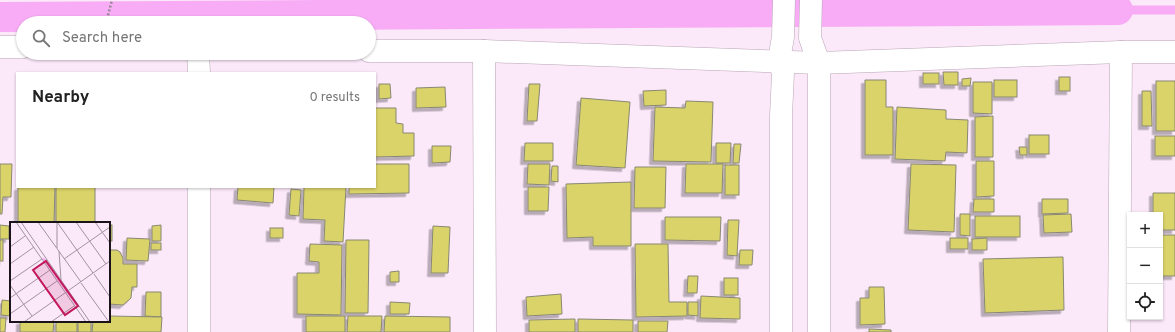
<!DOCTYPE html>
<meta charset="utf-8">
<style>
:root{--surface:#fff;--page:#f6f6f6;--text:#222;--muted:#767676;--line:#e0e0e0}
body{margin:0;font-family:Overpass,sans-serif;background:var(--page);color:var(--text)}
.controls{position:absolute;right:12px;bottom:12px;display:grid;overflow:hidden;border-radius:0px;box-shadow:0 1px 3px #0004}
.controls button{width:36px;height:36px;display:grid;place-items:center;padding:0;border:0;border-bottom:1px solid var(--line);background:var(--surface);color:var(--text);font:20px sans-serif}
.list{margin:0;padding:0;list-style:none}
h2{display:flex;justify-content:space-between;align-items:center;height:52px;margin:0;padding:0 16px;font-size:17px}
h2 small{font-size:13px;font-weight:400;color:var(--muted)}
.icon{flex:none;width:22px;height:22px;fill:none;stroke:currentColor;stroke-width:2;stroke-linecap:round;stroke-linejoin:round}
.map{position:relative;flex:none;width:1175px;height:332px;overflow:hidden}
.search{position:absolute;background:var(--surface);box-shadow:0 1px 3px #0004;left:16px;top:16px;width:360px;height:44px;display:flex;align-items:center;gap:10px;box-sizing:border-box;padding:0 14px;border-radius:22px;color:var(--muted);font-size:15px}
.panel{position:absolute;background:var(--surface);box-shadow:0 1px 3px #0004;left:16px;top:72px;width:360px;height:116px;border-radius:0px}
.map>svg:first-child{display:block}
</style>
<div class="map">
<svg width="1175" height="332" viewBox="0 0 1175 332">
<defs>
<filter id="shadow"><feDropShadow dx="-3.5" dy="3.5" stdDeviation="0" flood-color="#0004"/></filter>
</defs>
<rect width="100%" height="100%" fill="#fbe8f9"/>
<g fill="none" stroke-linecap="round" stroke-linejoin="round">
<path stroke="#f8acf5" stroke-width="9" d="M1118 10H1175"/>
<path stroke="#f8acf5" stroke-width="30" d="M0 17 1118 10"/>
</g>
<g fill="#dad369" stroke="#888872" filter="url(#shadow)">
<path d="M943 72H958V85H944Z"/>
<rect x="923" y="73" width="16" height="11"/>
<rect x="1059" y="77" width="11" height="14"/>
<path d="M971 78 970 86H962V79Z"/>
<path d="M865 80H886V107H893V155H865Z"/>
<rect x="994" y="80" width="23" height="17"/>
<rect x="1156" y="81" width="19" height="50"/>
<path d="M973 82H992V114L973 113Z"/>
<path d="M379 84H390L391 98 379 99Z"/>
<path d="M529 84H540L537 121H527Z"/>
<path d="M445 87 446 107 416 108V88Z"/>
<path d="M666 90V105L644 106 643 91Z"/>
<path d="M1142 91H1151L1152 126H1142Z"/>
<path d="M581 98 630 102 625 168 576 165Z"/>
<path d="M686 101 713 102 711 162 653 161 655 107 685 108Z"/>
<path d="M897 107 946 110V119L968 120 967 153 946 152 945 161 895 159Z"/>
<path d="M375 108H396V123L403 124V133H414V156L375 157Z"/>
<path d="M993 116V157H975V117Z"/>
<rect x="1029" y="135" width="20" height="19"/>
<rect x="1155" y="136" width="20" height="20"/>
<path d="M525 143H553V161H524Z"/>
<path d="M716 143H731L730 163H716Z"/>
<path d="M734 144H741L739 163H733Z"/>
<path d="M432 146H451L450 162 432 163Z"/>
<path d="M1019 147H1027V155H1020Z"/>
<path d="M976 161H994V196L976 197Z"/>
<path d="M0 164H12L11 197H3L2 214H0Z"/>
<path d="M375 164H409V193L349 194V187H375Z"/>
<path d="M528 164H550L549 185 527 184Z"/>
<path d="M686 164H723L722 193H685Z"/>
<path d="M911 164 956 165 954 232 908 230Z"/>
<rect x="725" y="165" width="14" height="30"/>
<path d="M552 166H558V182L551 181Z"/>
<path d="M635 167H666L665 208H634Z"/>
<path d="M631 182V246H593V237L567 238 566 184Z"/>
<path d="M18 187H55L54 223H18Z"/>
<rect x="56" y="187" width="39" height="36"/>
<path d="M238 187H274L273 203 237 200Z"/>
<path d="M304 187H346L343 242 324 241 325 220 303 219Z"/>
<path d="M528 187H549L548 211H528Z"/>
<path d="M291 189 301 190 299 216 289 215Z"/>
<path d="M1153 193H1175V230H1160V215H1153Z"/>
<path d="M974 199H994V212H973Z"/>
<path d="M1042 199H1068V213L1042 214Z"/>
<path d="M960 214H970V236L960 235Z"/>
<path d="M1071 214 1072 232 1044 233 1043 215Z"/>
<rect x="975" y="216" width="45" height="21"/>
<path d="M665 217H721L720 241 665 240Z"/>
<path d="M728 220H739L737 256 727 255Z"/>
<path d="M0 225 9 226V239H0Z"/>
<rect x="109" y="225" width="3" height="16"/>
<path d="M161 225V241H152V226Z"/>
<path d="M433 226 450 227 448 273H431Z"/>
<rect x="270" y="228" width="13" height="10"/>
<rect x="1160" y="235" width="15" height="41"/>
<path d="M127 238 150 239 148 261 126 260Z"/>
<rect x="950" y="238" width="18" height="11"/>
<path d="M987 238V250H972V239Z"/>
<rect x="0" y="240" width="3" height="21"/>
<path d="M346 240H369L368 313H345Z"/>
<rect x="151" y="243" width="10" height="7"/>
<path d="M310 244 342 245 341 315 297 314V273H319V262L309 261Z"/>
<path d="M635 244H668L669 302H687V316L636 317Z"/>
<path d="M109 250H117L120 252 123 258V264H137V287H132L131 298 123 305 109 304Z"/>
<path d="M740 250H753L752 265H739Z"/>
<path d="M1063 257 1064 310 985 313 983 259Z"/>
<path d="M399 271V282H390V272Z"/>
<path d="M688 276H698L697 293H687Z"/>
<rect x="724" y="278" width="14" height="17"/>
<path d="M869 287H884L885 324 860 325V298H869Z"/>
<path d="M146 292H161V317L145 316Z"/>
<path d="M561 294 562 314 527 316 526 297Z"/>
<path d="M701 296 740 298V319L700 318Z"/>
<path d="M2 300 11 301V316L1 315Z"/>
<path d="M390 302 410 303 409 314H390Z"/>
<path d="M688 302H698V316L688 315Z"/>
<path d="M109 316 162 317 161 332H92L93 321H109Z"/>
<rect x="306" y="316" width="39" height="16"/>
<path d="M348 316H382L381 332H347Z"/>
<path d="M385 316 450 317V332H384Z"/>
<path d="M0 318H6L5 332H0Z"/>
<path d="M575 319V332H529V320Z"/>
<path d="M578 319 633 320V332H578Z"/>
<path d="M20 321H54L53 332H20Z"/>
<rect x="56" y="321" width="21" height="11"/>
<rect x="78" y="321" width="13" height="11"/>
<path d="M638 321H668L667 332H638Z"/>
<path d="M869 329 891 330V332H869Z"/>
</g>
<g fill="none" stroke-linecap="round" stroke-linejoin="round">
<g stroke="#b8a6b6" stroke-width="23">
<g id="minor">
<path d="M484 51 485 332"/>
<path d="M198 53 199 73"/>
<path d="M199 187V332"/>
<path d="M1119 332 1121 52"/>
</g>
</g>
<g stroke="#b8a6b6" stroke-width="23">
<g id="tertiary">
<path d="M811 0 810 38 819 63V332"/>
<path d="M0 47H23"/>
<path d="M369 51H484L819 63 1121 52H1175"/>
<path d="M781 332V116L783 73 779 60 783 37 784 0"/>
</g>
</g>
<path stroke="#948692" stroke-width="2.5" stroke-dasharray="2 2" stroke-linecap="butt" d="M106 23 112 0"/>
<use href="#minor" stroke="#fff" stroke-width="22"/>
<use href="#tertiary" stroke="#fff" stroke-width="22"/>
</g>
<g transform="translate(10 222)">
<rect width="100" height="100" fill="#fbe8f9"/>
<path fill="none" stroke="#f8acf5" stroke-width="2" d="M33 36 66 82"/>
<path fill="none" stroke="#a1939f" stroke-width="1" d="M6 0 76 100M11 0 80 100M28 0 71 60M47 0 83 51M47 0V26M66 0 96 42M85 0 100 21M0 25 15 14M49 29 51 58M54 37 100 5M0 42 24 25M84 52 100 75M0 59 32 37M71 61 99 100M0 63 22 94M0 76 40 48M0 92 47 59M14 100 100 39M41 100 64 84"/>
<path fill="#c2185b" fill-opacity="0.15" stroke="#c2185b" stroke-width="2" d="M36 39 68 84 55 93 23 48Z"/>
<rect width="100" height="100" fill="none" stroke="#1a1319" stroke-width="2"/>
</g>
</svg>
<div class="controls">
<button>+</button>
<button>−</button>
<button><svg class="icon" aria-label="locate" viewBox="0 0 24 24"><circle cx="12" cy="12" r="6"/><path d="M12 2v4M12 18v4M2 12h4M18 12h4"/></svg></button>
</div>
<div class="search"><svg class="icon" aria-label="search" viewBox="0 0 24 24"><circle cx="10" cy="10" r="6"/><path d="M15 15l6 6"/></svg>Search here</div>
<section class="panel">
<h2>Nearby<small>0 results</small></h2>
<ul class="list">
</ul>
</section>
</div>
